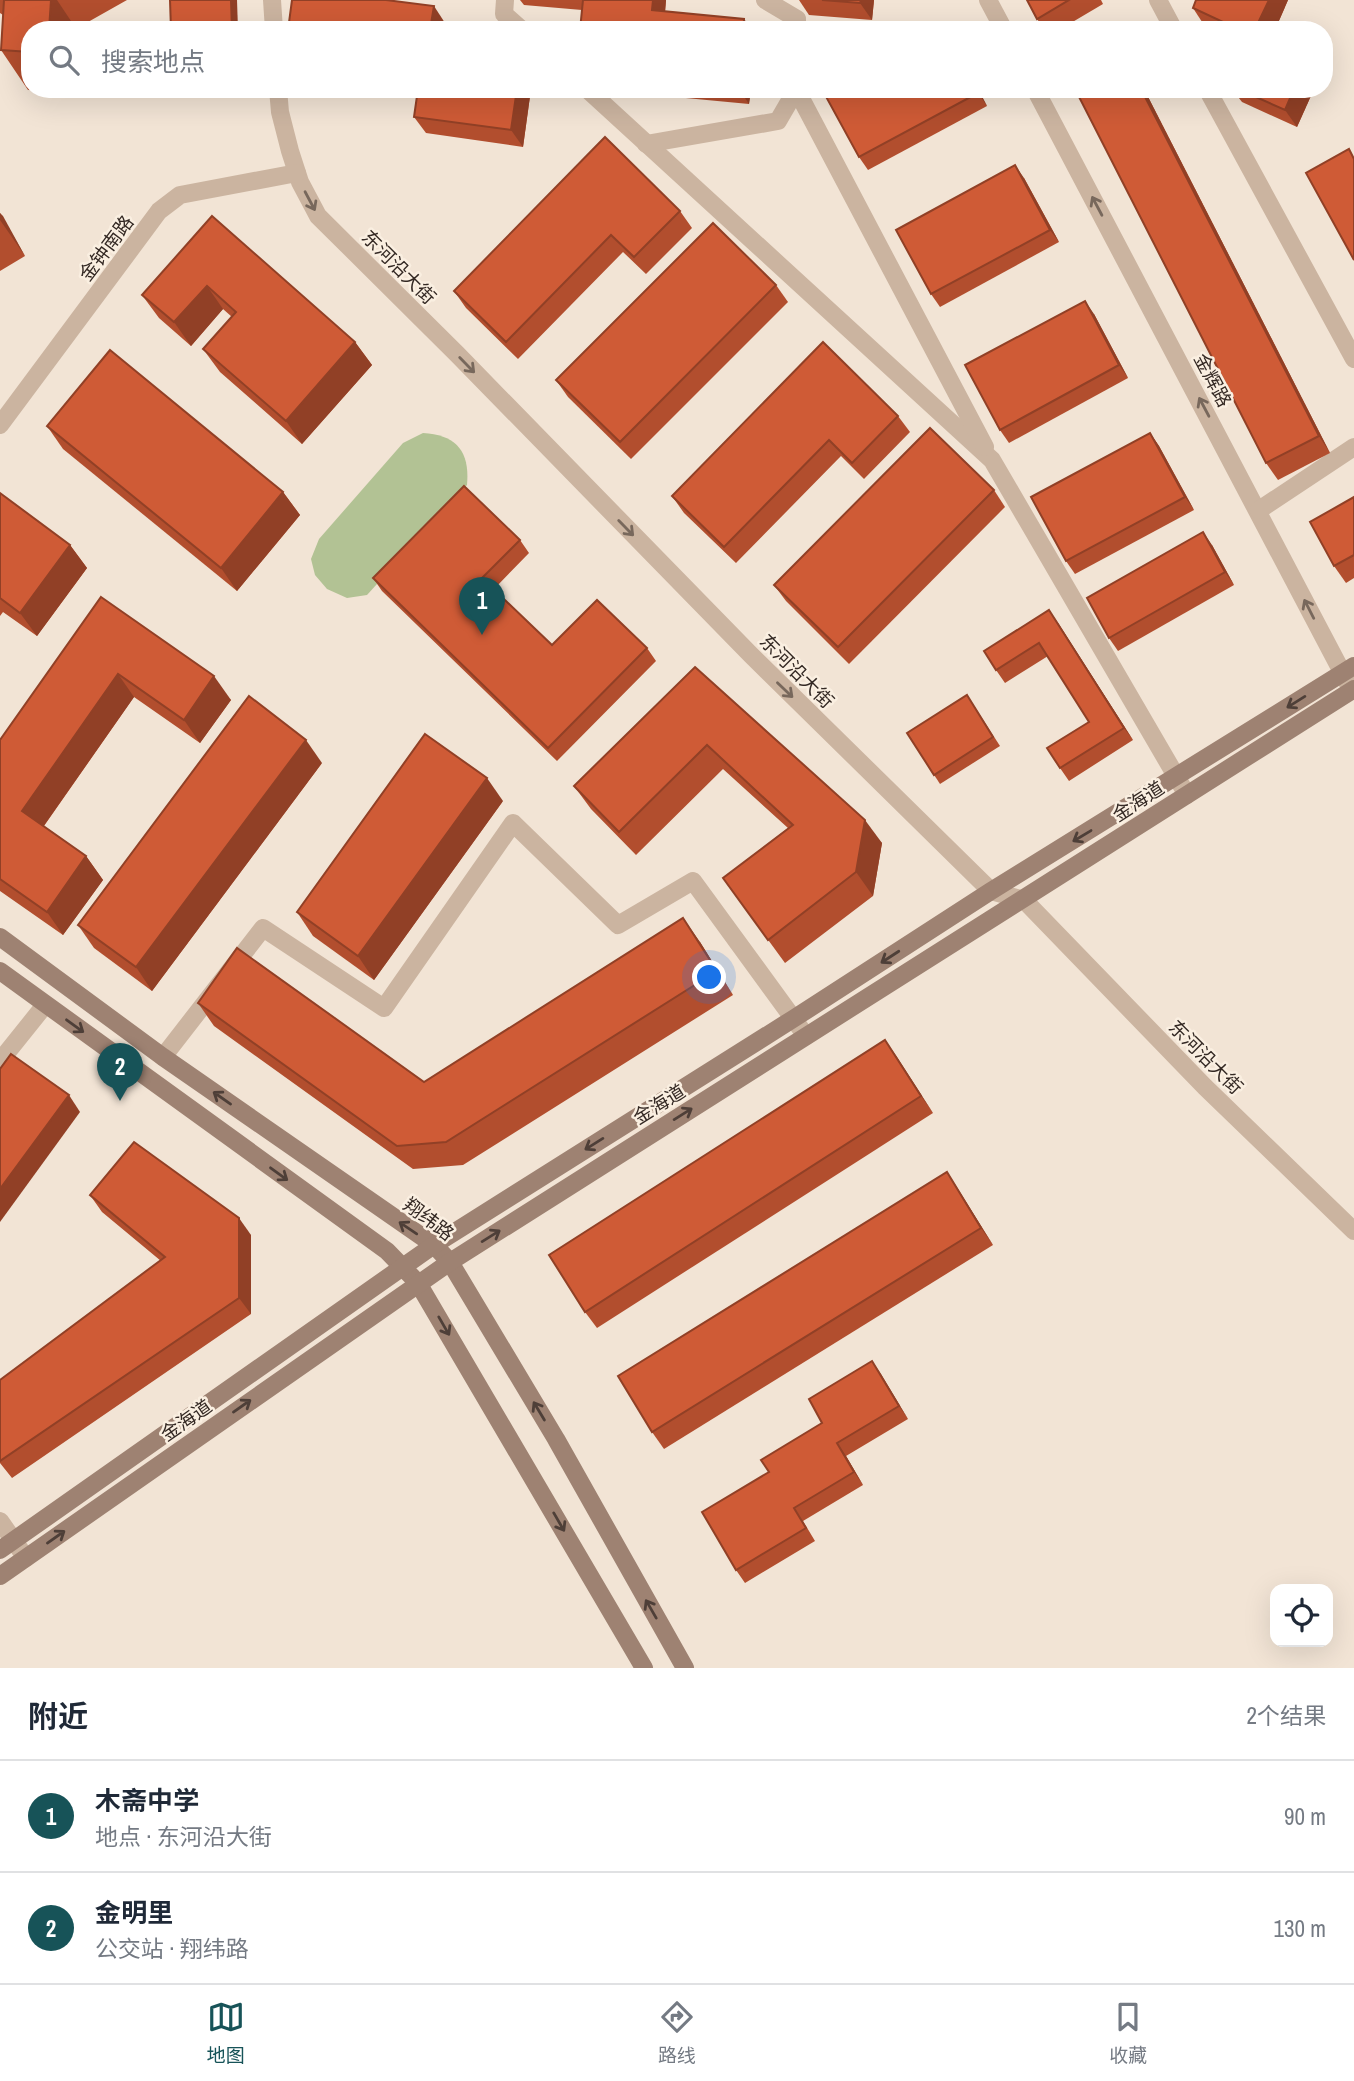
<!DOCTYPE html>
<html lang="zh">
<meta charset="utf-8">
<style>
:root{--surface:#fff;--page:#f2f2f3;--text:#1f2937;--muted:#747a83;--line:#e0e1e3;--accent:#175358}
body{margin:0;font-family:"Archivo Narrow","Noto Sans SC",sans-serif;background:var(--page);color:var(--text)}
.controls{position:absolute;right:21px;bottom:21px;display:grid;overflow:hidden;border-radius:14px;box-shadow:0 7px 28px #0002}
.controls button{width:63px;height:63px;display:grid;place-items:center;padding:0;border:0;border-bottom:2px solid var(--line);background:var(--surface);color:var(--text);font:35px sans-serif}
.you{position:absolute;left:710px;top:978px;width:24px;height:24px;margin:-18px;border:5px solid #fff;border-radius:50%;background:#1a73e8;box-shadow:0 0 0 10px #1a73e833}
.badge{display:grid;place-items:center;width:46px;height:46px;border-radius:50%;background:var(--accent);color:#fff;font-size:23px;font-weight:700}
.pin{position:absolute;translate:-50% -58px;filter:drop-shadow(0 2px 4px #0008)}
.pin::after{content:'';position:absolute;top:37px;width:24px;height:21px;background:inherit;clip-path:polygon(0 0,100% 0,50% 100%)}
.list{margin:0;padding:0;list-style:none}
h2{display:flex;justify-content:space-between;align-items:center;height:91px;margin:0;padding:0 28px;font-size:30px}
h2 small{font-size:23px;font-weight:400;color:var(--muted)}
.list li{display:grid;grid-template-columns:46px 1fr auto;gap:21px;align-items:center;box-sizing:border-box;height:112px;padding:0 28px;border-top:2px solid var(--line)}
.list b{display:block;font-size:26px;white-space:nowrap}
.list p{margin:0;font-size:23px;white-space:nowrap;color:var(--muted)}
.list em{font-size:23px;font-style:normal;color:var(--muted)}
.icon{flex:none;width:38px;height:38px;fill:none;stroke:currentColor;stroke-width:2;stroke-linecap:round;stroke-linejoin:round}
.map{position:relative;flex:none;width:1354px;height:1668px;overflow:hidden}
.search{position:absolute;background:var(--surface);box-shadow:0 7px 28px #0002;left:21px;right:21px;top:21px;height:77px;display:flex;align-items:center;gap:18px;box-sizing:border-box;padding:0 24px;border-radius:28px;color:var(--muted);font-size:26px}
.sheet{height:315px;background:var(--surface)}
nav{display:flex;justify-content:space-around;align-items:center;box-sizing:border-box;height:98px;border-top:2px solid var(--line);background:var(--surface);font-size:19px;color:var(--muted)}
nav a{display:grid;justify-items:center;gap:4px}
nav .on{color:var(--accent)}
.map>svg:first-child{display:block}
</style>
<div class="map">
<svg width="1354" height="1668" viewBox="0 0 1354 1668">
<rect width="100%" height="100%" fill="#f2e4d5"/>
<path fill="#b2c294" d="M423 433C457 435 470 452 467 485L367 595 347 598 327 589 315 575 311 559 319 539 403 443Z"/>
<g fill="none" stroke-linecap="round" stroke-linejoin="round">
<g stroke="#cbb4a0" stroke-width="18">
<path d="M272 0 274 30"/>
<path d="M505 0 504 14 522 30"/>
<path d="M765 0 797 19V30"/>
<path d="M988 0 1004 30"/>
<path d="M1158 0 1174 30"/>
<path d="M278 89 280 112 290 151 300 182 318 216 457 354 751 655 991 891 1024 900 1205 1087 1354 1231"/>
<path d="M587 89 992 460 1187 795"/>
<path d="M796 89 985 447"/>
<path d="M1035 89 1352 691"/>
<path d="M1207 89 1354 359"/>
<path d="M646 144 778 121 796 90"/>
<path d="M0 425 159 211 180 195 297 173"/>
<path d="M1259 510 1354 447"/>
<path d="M163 1057 263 928 384 1008 513 823 618 925 693 881 806 1036"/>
<path d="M0 1061 45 1005"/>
<path d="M0 1521 26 1558"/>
</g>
<g stroke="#9e8272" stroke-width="18">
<path d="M0 937 163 1057 434 1245 450 1262 556 1439 685 1668"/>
<path d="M0 971 387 1251 418 1283 644 1668"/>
<path d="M0 1550 434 1245 793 1019 991 891 1354 666"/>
<path d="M0 1576 450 1262 1354 689"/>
</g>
</g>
<g fill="#b24e2e">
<path d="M0 0H127L88 22 81 30H30V89H75V92L28 90 1 50 3 15 0 13Z"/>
<path d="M520 0H666L665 11 744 19 752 30H580L582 10 524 5Z"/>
<path d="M799 0H874L872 20 809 15Z"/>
<path d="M1027 0H1101L1103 4 1059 30H1045L1037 19Z"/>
<path d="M1196 0H1288L1275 30H1215L1204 25 1193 8Z"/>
<path d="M414 89H531L523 147 426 133 414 117 418 90Z"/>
<path d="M650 89H751L749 104 654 95Z"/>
<path d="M978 89 987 106 868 170 859 157Z"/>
<path d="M1075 89H1144L1330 453 1278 480 1266 463Z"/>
<path d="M1232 89H1314L1297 127 1242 102Z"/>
<path d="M1024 178 1059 242 940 307 931 294Z"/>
<path d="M680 211 692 228 646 274 623 252 518 359 466 308 454 291Z"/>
<path d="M0 213 25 256 0 271Z"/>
<path d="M212 216 355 342 372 365 302 444 220 372 203 349 232 317 223 309 191 346 159 318 142 295Z"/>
<path d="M776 285 788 302 631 459 568 397 556 380Z"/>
<path d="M1094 314 1128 378 1009 443 1000 430Z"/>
<path d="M898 416 910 432 864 479 841 456 736 563 684 513 672 496Z"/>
<path d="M47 426 283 492 300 515 237 591 63 449Z"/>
<path d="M1150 433 1159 446 1194 510 1075 574 1066 561Z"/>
<path d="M994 490 1005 507 849 664 786 601 774 585Z"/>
<path d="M0 493 70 545 87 568 37 636 3 612 0 616Z"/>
<path d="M1354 497V578L1346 583 1334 566Z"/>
<path d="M520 540 529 553 494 589 552 645 647 648 656 661 557 761 382 591 373 578Z"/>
<path d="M1212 545 1234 585 1118 651 1109 638Z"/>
<path d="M101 597 231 700 200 743 134 697 44 826 86 856 103 880 63 935 0 891V740Z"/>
<path d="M1058 623 1133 740 1069 781 1060 768 1089 722 1048 656 1005 683 996 670Z"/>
<path d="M695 667 882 843 873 896 785 963 723 878 788 828 723 769 636 855 591 809 574 786Z"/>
<path d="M967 695 1000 746 940 784 907 733Z"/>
<path d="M322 763 152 991 94 948 78 925Z"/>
<path d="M503 801 374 980 313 936 297 912Z"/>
<path d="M700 942 733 995 463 1165 413 1169 214 1026 198 1003 424 1082Z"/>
<path d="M885 1040 933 1113 597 1328 585 1312Z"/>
<path d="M947 1172 993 1245 664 1449 652 1432Z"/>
<path d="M90 1195 251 1235V1314L12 1478 0 1463V1380L161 1261 102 1212Z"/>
<path d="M872 1361 908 1419 846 1456 863 1485 803 1521 815 1541 745 1583 736 1570 769 1472 822 1423Z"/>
</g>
<g fill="#914026">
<path d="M51 0H57L77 30H49Z"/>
<path d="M231 0H237L238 30H232Z"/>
<path d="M653 0H666L664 26 652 10Z"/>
<path d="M861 0H874L872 20 860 3Z"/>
<path d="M1269 0H1288L1275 30H1261L1257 25Z"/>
<path d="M434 6 445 23 444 30H430Z"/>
<path d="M744 19 752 30H743Z"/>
<path d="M517 89H531L523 147 511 130Z"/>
<path d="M739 89H751L749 104Z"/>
<path d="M976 89H978L987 106 978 93Z"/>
<path d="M1141 89H1144L1330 453 1319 436Z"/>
<path d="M1294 89H1314L1297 127 1285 110Z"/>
<path d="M1015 165 1024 178 1059 242 1050 230Z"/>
<path d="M0 213 3 216 25 256 0 220Z"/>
<path d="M207 286 223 309 191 346 174 322Z"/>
<path d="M1085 301 1094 314 1128 378 1119 365Z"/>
<path d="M355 342 372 365 302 444 286 421Z"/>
<path d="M1150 433 1159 446 1194 510 1185 497Z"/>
<path d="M283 492 300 515 237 591 221 568Z"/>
<path d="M1203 532 1212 545 1234 585 1225 572Z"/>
<path d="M70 545 87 568 37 636 20 613Z"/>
<path d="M1049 610 1058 623 1133 740 1124 728Z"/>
<path d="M118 674 134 697 38 834 22 811Z"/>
<path d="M214 676 231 700 200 743 184 720Z"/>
<path d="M306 740 322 763 152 991 136 967Z"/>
<path d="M487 778 503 801 374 980 358 956Z"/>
<path d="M865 820 882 843 873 896 856 872Z"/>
<path d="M86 856 103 880 63 935 47 912Z"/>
<path d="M683 918 700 942 733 995 717 971Z"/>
<path d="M885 1040 897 1057 933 1113 921 1096Z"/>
<path d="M69 1095 80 1112 0 1222V1189Z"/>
<path d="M947 1172 958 1189 993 1245 981 1228Z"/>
<path d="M239 1218 251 1235V1314L239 1298Z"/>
<path d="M872 1361 881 1374 908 1419 899 1406Z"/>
<path d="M837 1443 846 1456 863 1485 854 1472Z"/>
</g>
<g fill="#cf5b36" stroke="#914026" stroke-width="2">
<path d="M4 0H51L49 30H30V52L1 50Z"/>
<path d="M170 0H231L232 30H171Z"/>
<path d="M292 0H386L434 6 430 30H288Z"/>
<path d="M583 0H653L652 10 744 19 743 30H580Z"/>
<path d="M822 0H861L860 3Z"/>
<path d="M1027 0H1069L1037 19Z"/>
<path d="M1196 0H1269L1257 25 1267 30H1240L1193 8Z"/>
<path d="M418 89H517L511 130 414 117Z"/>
<path d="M831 89H976L978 93 859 157 824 93Z"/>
<path d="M1075 89H1141L1319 436 1266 463Z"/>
<path d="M1238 89H1294L1285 110Z"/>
<path d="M605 137 680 211 634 257 611 235 506 342 454 291Z"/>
<path d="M1349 149 1354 159V260L1306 173Z"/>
<path d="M1015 165 1050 230 931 294 896 230Z"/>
<path d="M212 216 355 342 286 421 203 349 236 312 207 286 174 322 142 295Z"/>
<path d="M713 223 776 285 620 442 556 380Z"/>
<path d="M1085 301 1119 365 1000 430 965 365Z"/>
<path d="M823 342 898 416 852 463 829 440 724 547 672 496Z"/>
<path d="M110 350 283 492 221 568 47 426Z"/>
<path d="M930 428 994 490 838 647 774 585Z"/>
<path d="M1150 433 1185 497 1066 561 1031 497Z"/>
<path d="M464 486 520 540 482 578 552 645 597 600 647 648 548 748 373 578Z"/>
<path d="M0 493 70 545 20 613 0 598Z"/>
<path d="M1354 497V555L1334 566 1310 522Z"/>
<path d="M1203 532 1225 572 1109 638 1087 598Z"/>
<path d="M101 597 214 676 184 720 118 674 22 811 86 856 47 912 0 879V740Z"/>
<path d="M1049 610 1124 728 1060 768 1047 748 1089 722 1039 643 996 670 984 651Z"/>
<path d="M695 667 865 820 856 872 768 940 723 878 793 825 707 745 619 832 574 786Z"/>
<path d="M967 695 993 737 934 775 907 733Z"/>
<path d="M249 696 306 740 136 967 78 925Z"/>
<path d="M425 734 487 778 358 956 297 912Z"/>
<path d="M683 918 717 971 446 1142 397 1146 198 1003 237 948 424 1082Z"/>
<path d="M885 1040 921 1096 585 1312 549 1255Z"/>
<path d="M11 1054 69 1095 0 1189V1069Z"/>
<path d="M134 1142 239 1218V1298L0 1461V1380L165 1257 90 1195Z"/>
<path d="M947 1172 981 1228 652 1432 618 1376Z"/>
<path d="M872 1361 899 1406 837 1443 854 1472 794 1508 806 1528 736 1570 702 1512 769 1472 761 1460 822 1423 809 1399Z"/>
</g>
<defs><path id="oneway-shaft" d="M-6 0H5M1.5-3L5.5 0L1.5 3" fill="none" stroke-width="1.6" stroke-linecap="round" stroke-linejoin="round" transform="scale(1.75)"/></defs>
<g stroke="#78685c">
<use href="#oneway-shaft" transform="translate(310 201) rotate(62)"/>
<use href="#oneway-shaft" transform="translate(1097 206) rotate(-118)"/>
<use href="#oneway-shaft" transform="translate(467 365) rotate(46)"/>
<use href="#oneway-shaft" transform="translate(1204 407) rotate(-118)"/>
<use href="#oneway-shaft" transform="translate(626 528) rotate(46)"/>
<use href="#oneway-shaft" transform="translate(1309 609) rotate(-117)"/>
<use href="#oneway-shaft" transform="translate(785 690) rotate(44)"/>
</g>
<g stroke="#4e3f38">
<use href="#oneway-shaft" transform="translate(1296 702) rotate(148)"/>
<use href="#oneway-shaft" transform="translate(1082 836) rotate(149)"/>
<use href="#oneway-shaft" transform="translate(890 957) rotate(147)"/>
<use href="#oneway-shaft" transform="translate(75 1026) rotate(36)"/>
<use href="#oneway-shaft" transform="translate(222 1098) rotate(-145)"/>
<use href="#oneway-shaft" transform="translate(683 1114) rotate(-32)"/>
<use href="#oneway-shaft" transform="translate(594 1144) rotate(148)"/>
<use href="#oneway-shaft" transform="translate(279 1174) rotate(36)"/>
<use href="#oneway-shaft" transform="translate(408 1228) rotate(-146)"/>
<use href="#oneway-shaft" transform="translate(491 1236) rotate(-32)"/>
<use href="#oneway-shaft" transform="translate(444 1326) rotate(60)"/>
<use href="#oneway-shaft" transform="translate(242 1406) rotate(-35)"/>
<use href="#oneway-shaft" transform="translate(539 1411) rotate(-121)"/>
<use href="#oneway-shaft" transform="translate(559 1522) rotate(60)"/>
<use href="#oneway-shaft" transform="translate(56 1537) rotate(-35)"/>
<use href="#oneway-shaft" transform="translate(651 1609) rotate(-120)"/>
</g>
<g text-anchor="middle" stroke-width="5" stroke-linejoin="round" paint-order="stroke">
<g font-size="19" fill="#342924" stroke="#faefe1">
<text transform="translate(106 248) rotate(-53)" y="7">金钟南路</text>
<text transform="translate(399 267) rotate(45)" y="7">东河沿大街</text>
<text transform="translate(1213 380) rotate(62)" y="7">金辉路</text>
<text transform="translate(797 671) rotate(45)" y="7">东河沿大街</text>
<text transform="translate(1138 801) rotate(-33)" y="7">金海道</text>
<text transform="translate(1206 1057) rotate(45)" y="7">东河沿大街</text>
<text transform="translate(659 1104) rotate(-32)" y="7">金海道</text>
<text transform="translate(429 1219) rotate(37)" y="7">翔纬路</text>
<text transform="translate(186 1420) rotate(-35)" y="7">金海道</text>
</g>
</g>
</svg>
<div class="controls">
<button><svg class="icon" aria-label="locate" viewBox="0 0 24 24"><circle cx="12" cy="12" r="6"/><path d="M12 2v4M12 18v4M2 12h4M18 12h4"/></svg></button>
</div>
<div class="you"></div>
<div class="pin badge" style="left:482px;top:635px">1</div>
<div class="pin badge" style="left:120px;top:1101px">2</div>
<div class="search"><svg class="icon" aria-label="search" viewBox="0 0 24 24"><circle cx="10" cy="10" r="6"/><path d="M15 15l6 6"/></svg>搜索地点</div>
</div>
<section class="sheet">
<h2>附近<small>2个结果</small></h2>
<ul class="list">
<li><span class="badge">1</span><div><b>木斋中学</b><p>地点 · 东河沿大街</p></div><em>90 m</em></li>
<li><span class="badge">2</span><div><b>金明里</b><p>公交站 · 翔纬路</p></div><em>130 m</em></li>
</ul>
</section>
<nav>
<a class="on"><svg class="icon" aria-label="map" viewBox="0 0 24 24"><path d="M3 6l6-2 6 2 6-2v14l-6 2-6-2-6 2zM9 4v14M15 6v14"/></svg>地图</a>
<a><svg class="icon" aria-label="directions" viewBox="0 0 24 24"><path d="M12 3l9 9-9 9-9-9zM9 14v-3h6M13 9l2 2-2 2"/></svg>路线</a>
<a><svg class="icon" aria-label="saved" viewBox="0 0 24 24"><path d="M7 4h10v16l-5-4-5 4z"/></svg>收藏</a>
</nav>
